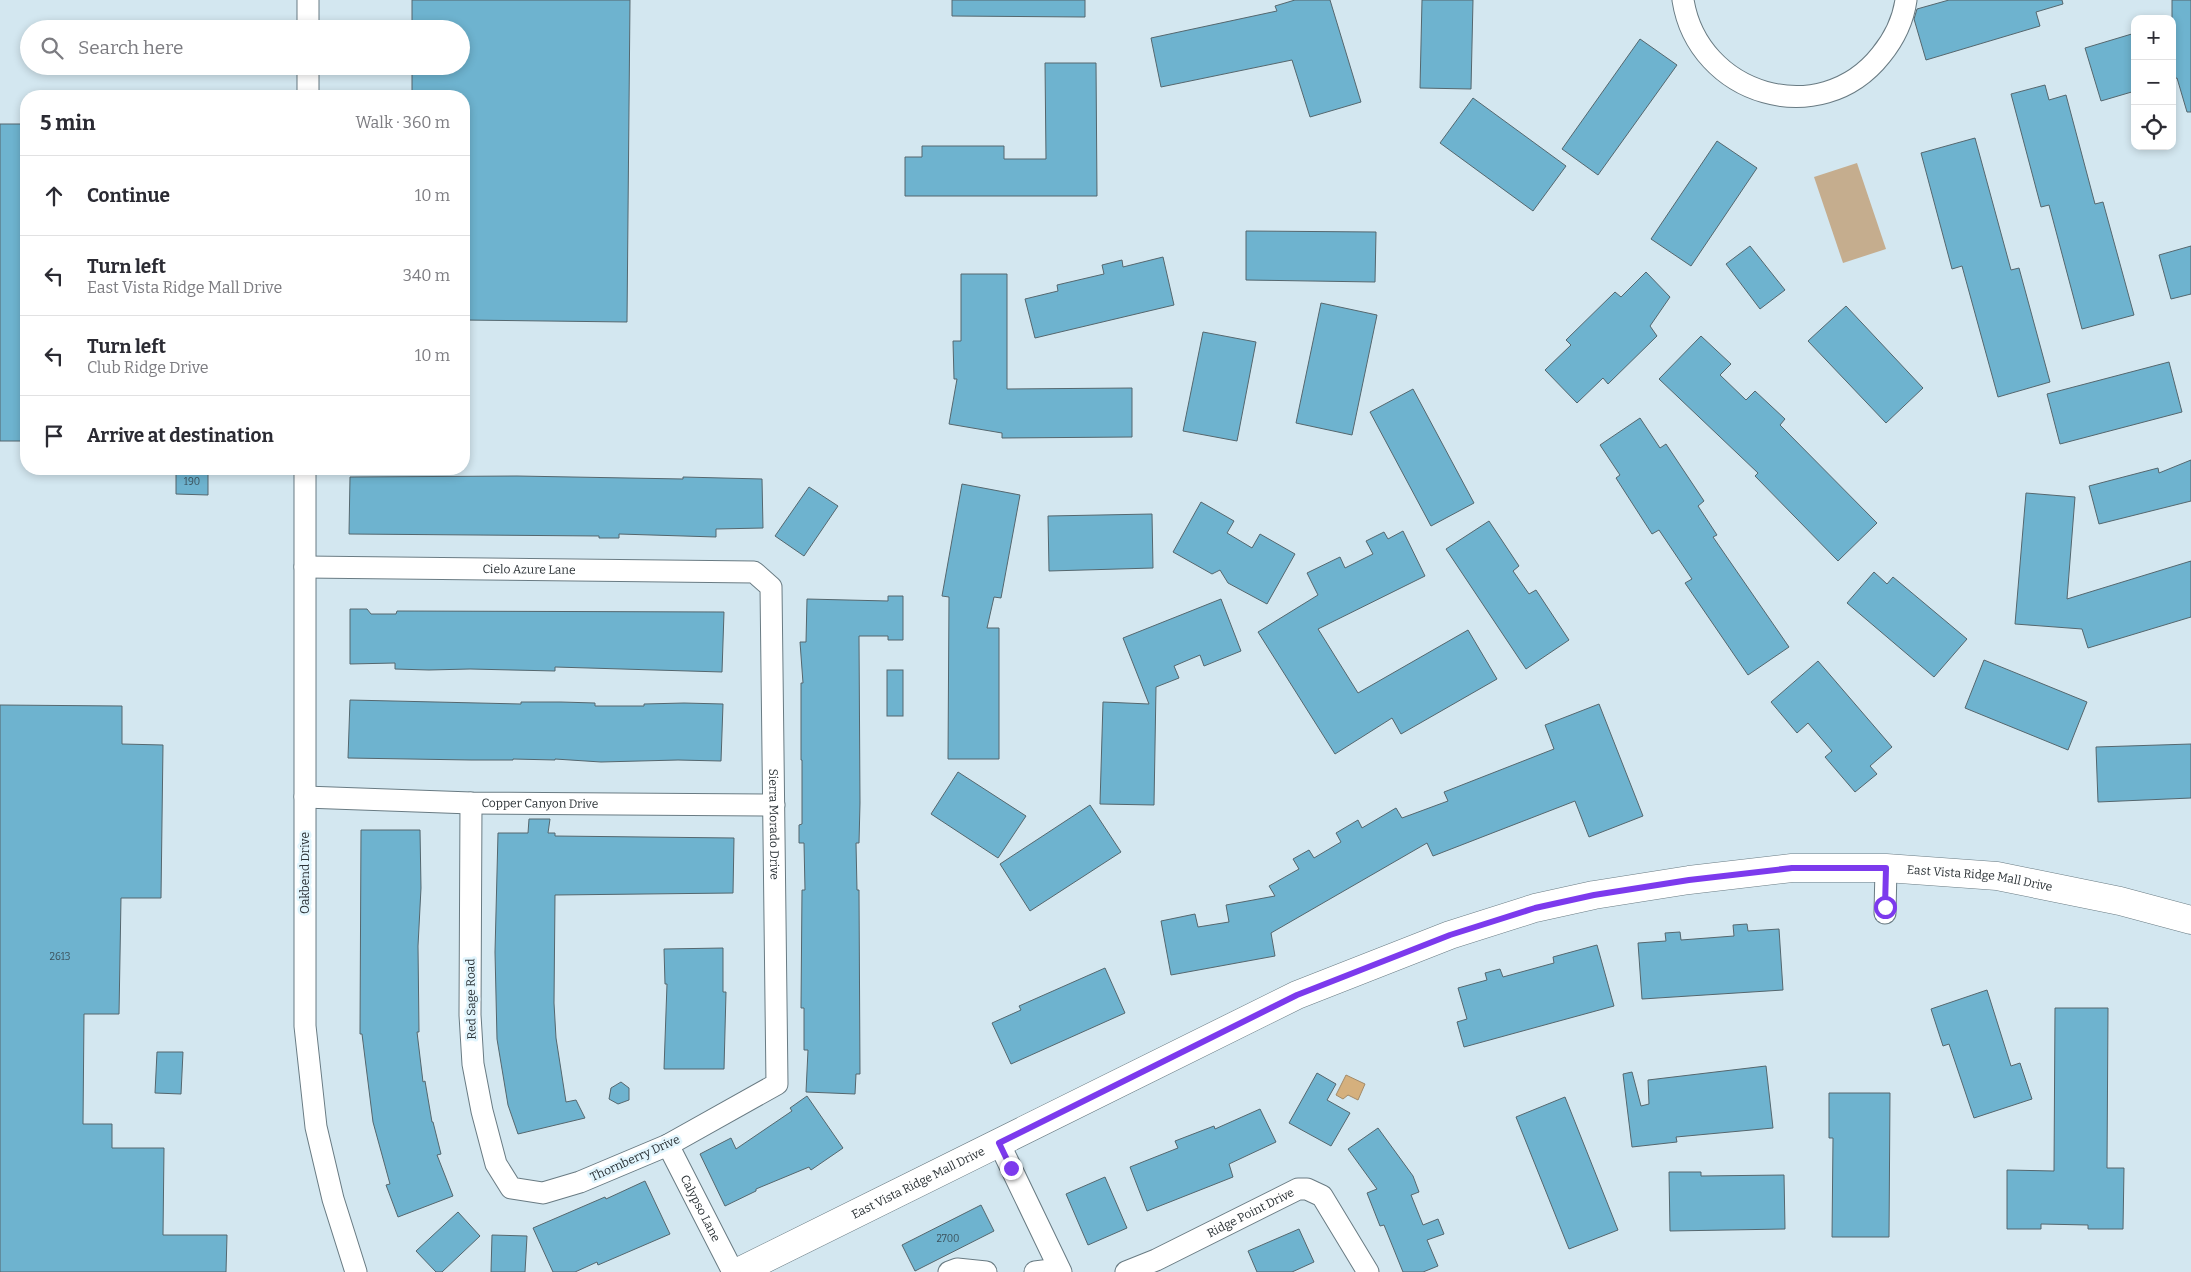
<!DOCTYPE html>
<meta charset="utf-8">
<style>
:root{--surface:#fff;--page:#f2f2f3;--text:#2b2b33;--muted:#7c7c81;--line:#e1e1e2}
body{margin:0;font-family:Bitter,serif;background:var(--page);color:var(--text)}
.controls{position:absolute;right:15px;top:15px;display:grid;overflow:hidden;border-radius:10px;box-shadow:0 2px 8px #0003}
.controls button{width:45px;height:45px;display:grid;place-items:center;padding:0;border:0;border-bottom:1px solid var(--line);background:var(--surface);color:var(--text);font:25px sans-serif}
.stop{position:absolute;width:15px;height:15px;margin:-11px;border:4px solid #7c3aed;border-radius:50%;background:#fff}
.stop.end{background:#7c3aed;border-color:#fff;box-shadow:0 1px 5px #0008}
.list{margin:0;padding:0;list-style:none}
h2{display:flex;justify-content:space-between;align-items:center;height:65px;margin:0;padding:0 20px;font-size:21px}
h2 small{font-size:16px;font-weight:400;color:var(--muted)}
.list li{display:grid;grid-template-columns:32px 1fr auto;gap:15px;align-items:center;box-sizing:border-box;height:80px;padding:0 20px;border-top:1px solid var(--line)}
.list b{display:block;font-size:19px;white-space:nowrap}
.list p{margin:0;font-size:16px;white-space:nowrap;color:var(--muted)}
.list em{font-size:16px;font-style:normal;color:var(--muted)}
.icon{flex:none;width:28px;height:28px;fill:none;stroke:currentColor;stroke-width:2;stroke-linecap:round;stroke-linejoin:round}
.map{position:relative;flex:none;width:2191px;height:1272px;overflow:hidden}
.search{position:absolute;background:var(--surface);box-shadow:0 2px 8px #0003;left:20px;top:20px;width:450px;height:55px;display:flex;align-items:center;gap:12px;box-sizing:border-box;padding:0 18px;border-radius:28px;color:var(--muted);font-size:19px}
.panel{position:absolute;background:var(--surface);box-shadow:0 2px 8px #0003;left:20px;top:90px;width:450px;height:385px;border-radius:20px}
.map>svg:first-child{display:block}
</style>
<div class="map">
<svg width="2191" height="1272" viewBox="0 0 2191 1272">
<rect width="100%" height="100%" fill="#d3e7f0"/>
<path fill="#c5ad8e" d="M1857 163 1886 249 1843 263 1814 177Z"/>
<path fill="#d5b07d" stroke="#a28a68" d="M1346 1075 1365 1084 1358 1100 1348 1095 1343 1099 1336 1095Z"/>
<g fill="#6eb3cf" stroke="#55676e">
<path d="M412 0H630L627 322 464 320V96H412V66H461V29H412Z"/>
<path d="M952 0H1085V17L952 16Z"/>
<path d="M1295 0H1330L1361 102 1310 117 1292 60 1161 87 1151 38 1277 11 1275 6Z"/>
<path d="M1422 0H1473L1471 89 1420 88Z"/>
<path d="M1949 0H2062L2063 4 2036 12 2040 26 1926 60 1914 19 1917 9Z"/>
<path d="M2172 0H2191V112H2187L2177 78 2172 79Z"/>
<path d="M2135 33V91L2101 101 2085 48Z"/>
<path d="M1640 39 1677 65 1598 175 1562 149Z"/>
<path d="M1045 63H1096L1097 196H905V157H922V146H1004V159H1046Z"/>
<path d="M2045 85 2049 100 2066 95 2095 204 2103 202 2134 315 2082 329 2049 205 2041 207 2011 94Z"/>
<path d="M1473 98 1566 166 1533 211 1440 143Z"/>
<rect x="0" y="124" width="26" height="317"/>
<path d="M1975 138 2011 270 2019 268 2050 382 1998 397 1962 266 1952 269 1921 153Z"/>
<path d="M1717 141 1757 168 1691 266 1651 239Z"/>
<path d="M1246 231 1376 232 1375 282 1246 280Z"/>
<path d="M1750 246 1785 290 1760 309 1726 264Z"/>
<path d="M2191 246V294L2171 299 2159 255Z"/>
<path d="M1163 257 1174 305 1035 338 1025 299 1058 291 1057 285 1104 274 1102 265 1122 260 1123 267Z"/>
<path d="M1646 272 1670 297 1650 326 1657 336 1608 384 1603 378 1577 403 1545 370 1571 345 1566 340 1615 292 1621 297Z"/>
<path d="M961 274H1007V389L1132 388V437L1002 438V433L949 424 957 379H954L953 341H961Z"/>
<path d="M1321 303 1377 315 1352 435 1296 423Z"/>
<path d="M1846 306 1923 388 1886 423 1808 341Z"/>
<path d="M1203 332 1256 342 1237 441 1183 431Z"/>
<path d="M1701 336 1731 364 1720 375 1746 400 1755 391 1785 419 1780 425 1877 523 1838 561 1755 476 1758 473 1659 379Z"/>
<path d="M2169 362 2182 412 2060 444 2047 394Z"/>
<path d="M1413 389 1474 503 1431 526 1370 412Z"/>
<path d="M1640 418 1660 448 1666 444 1704 501 1698 506 1717 535 1713 537 1789 647 1748 675 1685 583 1692 579 1659 530 1652 534 1616 478 1620 475 1600 445Z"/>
<path d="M2191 460V501L2099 524 2089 486 2158 468 2159 473Z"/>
<path d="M176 469H208V495L176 494Z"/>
<path d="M517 476 683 479V477L762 479 763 528 716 529V537L619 534V538H599V536L349 534 350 477Z"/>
<path d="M962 484 1020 495 1001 598 994 597 987 628H999V759H948L949 597 942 596Z"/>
<path d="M809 487 838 506 804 556 775 536Z"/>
<path d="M2026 493 2075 497 2067 599 2191 561V617L2088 648 2082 629 2015 624Z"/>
<path d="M1201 502 1234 521 1227 533 1252 548 1260 534 1295 554 1267 604 1228 583 1220 570 1212 574 1173 552Z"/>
<path d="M1152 514 1153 568 1049 571 1048 516Z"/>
<path d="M1489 521 1519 566 1513 571 1529 594 1536 590 1569 640 1526 669 1446 549Z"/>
<path d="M1403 531 1425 576 1318 629 1358 693 1468 630 1497 679 1401 734 1392 718 1335 754 1258 632 1318 595 1307 573 1340 557 1345 568 1373 554 1366 541 1384 532 1388 539Z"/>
<path d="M1874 572 1887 584 1893 577 1967 639 1934 677 1847 603Z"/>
<path d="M888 596H903V640H888V636H859L860 803 859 843H856L857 890H859L860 1074H856L855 1094 806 1092 808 1050H804V1008H801L802 890H805L804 843H799V825L802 824V760H801V683H803L800 642H806L807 599 888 601Z"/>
<path d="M1221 599 1241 651 1204 666 1200 655 1174 666 1179 678 1156 687 1154 805 1100 804 1103 702 1149 704 1123 638Z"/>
<path d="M350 609H367L371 614H396L397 611 724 612 722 672 555 667V671L470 669 429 670 395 669V663L350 664Z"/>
<path d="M1984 660 2087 702 2068 750 1965 708Z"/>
<path d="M1818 661 1892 747 1870 766 1877 774 1855 792 1825 757 1832 751 1808 723 1797 733 1771 702Z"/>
<rect x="887" y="670" width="16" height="46"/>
<path d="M350 700 521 704V702H561L595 703V706H644V704L684 703 723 704 721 761 678 760 601 762 555 759V760L513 759V760H471L348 758Z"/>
<path d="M1599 704 1643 816 1589 837 1575 801 1433 856 1427 843 1271 933 1275 956 1171 975 1161 921 1195 914 1198 927 1229 922 1226 905 1275 896 1269 886 1299 869 1293 859 1309 850 1314 858 1341 842 1336 833 1358 820 1362 828 1396 808 1402 818 1448 801 1444 792 1554 749 1545 725Z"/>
<path d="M0 705 122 706V744L163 745 161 898H121L119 1014H84L83 1124H112V1148H164L163 1235H227L226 1272H0Z"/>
<path d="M2191 744V798L2098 802 2096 747Z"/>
<path d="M958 772 1026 816 998 858 931 814Z"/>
<path d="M1090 805 1121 852 1030 911 1000 864Z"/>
<path d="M529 819H550L548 833H555V836L734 838 733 893 555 895 554 1003 556 1038 566 1102 576 1100 585 1118 518 1134 508 1105 497 1039 495 952 498 833H528Z"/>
<path d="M361 830H420L421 888 418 946 419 1032H417L423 1082 425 1081 432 1122H433L441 1154 437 1155 453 1196 398 1217 386 1185 390 1184 373 1122 362 1034H360Z"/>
<path d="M1747 924 1748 931 1779 929 1783 990 1642 999 1638 943 1666 941 1665 933 1680 932 1681 940 1734 936 1733 925Z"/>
<path d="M1597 945 1614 1006 1464 1047 1457 1022 1467 1019 1458 988 1487 980 1485 973 1500 969 1503 977 1554 963 1553 957Z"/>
<path d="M723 948V992H726L724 1069H664L667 984H665L664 949Z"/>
<path d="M1105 968 1125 1013 1011 1064 992 1023 1021 1010 1019 1006Z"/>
<path d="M1987 990 2011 1066 2020 1063 2032 1099 1974 1118 1949 1044 1943 1046 1931 1009Z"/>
<path d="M2055 1008H2108L2107 1168H2124L2123 1229H2088V1225L2041 1224V1229H2007V1170L2054 1171Z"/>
<path d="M157 1052H183L181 1094 155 1093Z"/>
<path d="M1766 1066 1773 1128 1676 1137 1677 1142 1632 1147 1623 1074 1632 1072 1641 1106 1649 1104 1648 1080Z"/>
<path d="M1317 1073 1336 1084 1327 1100 1350 1113 1331 1146 1289 1123Z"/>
<path d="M621 1082 629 1088V1100L618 1104 609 1099 611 1088Z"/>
<path d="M1829 1093H1890L1889 1237H1832L1833 1138H1829Z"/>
<path d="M807 1096 843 1148 811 1170 809 1167 756 1189V1191L725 1206 700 1154 731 1138 736 1149 792 1111 790 1108Z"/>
<path d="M1565 1097 1618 1230 1569 1249 1516 1117Z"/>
<path d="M1260 1109 1276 1142 1229 1164 1233 1177 1147 1211 1130 1167 1178 1148 1175 1141 1214 1126 1215 1129Z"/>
<path d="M1378 1128 1413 1176 1419 1192 1411 1195 1423 1225 1438 1219 1444 1234 1427 1240 1438 1266 1423 1272H1403L1384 1225 1380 1226 1367 1193 1377 1189 1348 1149Z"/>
<path d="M1669 1172H1701V1176L1784 1175 1785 1229 1670 1231Z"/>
<path d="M1105 1177 1127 1228 1088 1245 1066 1194Z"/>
<path d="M645 1181 670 1234 598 1265 597 1262 575 1272H553L533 1228 605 1197 606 1199Z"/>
<path d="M981 1205 994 1231 915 1271 902 1245Z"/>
<path d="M458 1212 480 1236 442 1272H436L416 1251Z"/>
<path d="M1299 1229 1314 1262 1292 1272H1257L1248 1251Z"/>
<path d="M492 1235 527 1236 525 1272H491Z"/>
</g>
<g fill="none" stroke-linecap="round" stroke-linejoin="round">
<g stroke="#697b83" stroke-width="23">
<g id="minor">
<path d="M1683 0C1698 95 1820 132 1881 55 1894 39 1903 21 1906 0"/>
<path d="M308 29V0"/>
<path d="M308 96V66"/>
<path d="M305 469V1026L316 1127 333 1199 356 1272"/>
<path id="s1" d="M305 567 754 572 771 587 777 1084 668 1145 580 1182 543 1193 511 1188 496 1164 482 1111 473 1064 470 1015 471 803"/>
<path id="s2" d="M305 797 471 803 774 805"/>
<path d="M1885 913 1886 868"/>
<path d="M999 1143 1061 1272"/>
<path id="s3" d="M668 1145 733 1272"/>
<path d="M949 1272 957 1269 986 1272"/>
<path d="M1035 1272 1059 1269"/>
<path id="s4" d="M1126 1272 1156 1260 1298 1189H1307L1322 1196 1368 1272"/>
</g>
</g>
<g stroke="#697b83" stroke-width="29">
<g id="major">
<path id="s5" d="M738 1272 1297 995 1450 935 1535 908 1594 895 1689 880 1792 868H1886L1997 876 2120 901 2191 920"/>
</g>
</g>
<use href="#minor" stroke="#fff" stroke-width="21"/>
<use href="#major" stroke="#fff" stroke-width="28"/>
</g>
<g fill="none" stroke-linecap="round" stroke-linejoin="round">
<path stroke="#7c3aed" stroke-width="6" d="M1011 1168 999 1143 1297 995 1450 935 1535 908 1594 895 1689 880 1792 868H1886L1885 907"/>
</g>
<g text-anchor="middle" stroke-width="5" stroke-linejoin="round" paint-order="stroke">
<g font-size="10" fill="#3c525c">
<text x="192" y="485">190</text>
<text x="60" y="960">2613</text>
<text x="948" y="1242">2700</text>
</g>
<g font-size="12" fill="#2b3236" stroke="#e1f5fd">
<text dy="4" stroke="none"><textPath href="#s1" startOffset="224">Cielo Azure Lane</textPath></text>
<text dy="4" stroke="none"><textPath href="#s2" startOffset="235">Copper Canyon Drive</textPath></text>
<text dy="4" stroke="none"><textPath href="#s1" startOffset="709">Sierra Morado Drive</textPath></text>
<text transform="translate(305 873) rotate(-90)" y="4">Oakbend Drive</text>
<text dy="4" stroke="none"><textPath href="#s5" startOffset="1326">East Vista Ridge Mall Drive</textPath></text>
<text transform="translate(471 999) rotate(-91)" y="4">Red Sage Road</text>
<text transform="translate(635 1158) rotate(-24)" y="4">Thornberry Drive</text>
<text dy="4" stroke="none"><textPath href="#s5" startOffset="201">East Vista Ridge Mall Drive</textPath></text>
<text dy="4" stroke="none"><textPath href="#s3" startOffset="71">Calypso Lane</textPath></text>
<text dy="4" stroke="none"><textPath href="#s4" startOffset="138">Ridge Point Drive</textPath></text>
</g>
</g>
</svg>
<div class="controls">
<button>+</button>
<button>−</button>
<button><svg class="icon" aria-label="locate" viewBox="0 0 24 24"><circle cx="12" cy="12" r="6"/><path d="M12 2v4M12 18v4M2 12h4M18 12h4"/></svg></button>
</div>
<div class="stop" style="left:1885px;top:907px"></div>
<div class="stop end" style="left:1011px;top:1168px"></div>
<div class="search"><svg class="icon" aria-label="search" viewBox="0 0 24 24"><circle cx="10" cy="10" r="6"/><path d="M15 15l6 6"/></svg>Search here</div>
<section class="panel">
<h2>5 min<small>Walk · 360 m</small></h2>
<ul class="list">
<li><svg class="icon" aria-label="ahead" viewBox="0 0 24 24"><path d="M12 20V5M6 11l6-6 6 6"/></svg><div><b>Continue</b></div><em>10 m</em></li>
<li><svg class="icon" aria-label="left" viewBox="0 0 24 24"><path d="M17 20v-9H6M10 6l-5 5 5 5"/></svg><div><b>Turn left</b><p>East Vista Ridge Mall Drive</p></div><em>340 m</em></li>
<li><svg class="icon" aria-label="left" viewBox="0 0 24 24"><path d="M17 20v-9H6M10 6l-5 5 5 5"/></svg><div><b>Turn left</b><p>Club Ridge Drive</p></div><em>10 m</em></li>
<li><svg class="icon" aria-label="arrive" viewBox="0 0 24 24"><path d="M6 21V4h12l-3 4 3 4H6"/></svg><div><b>Arrive at destination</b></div></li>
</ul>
</section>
</div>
